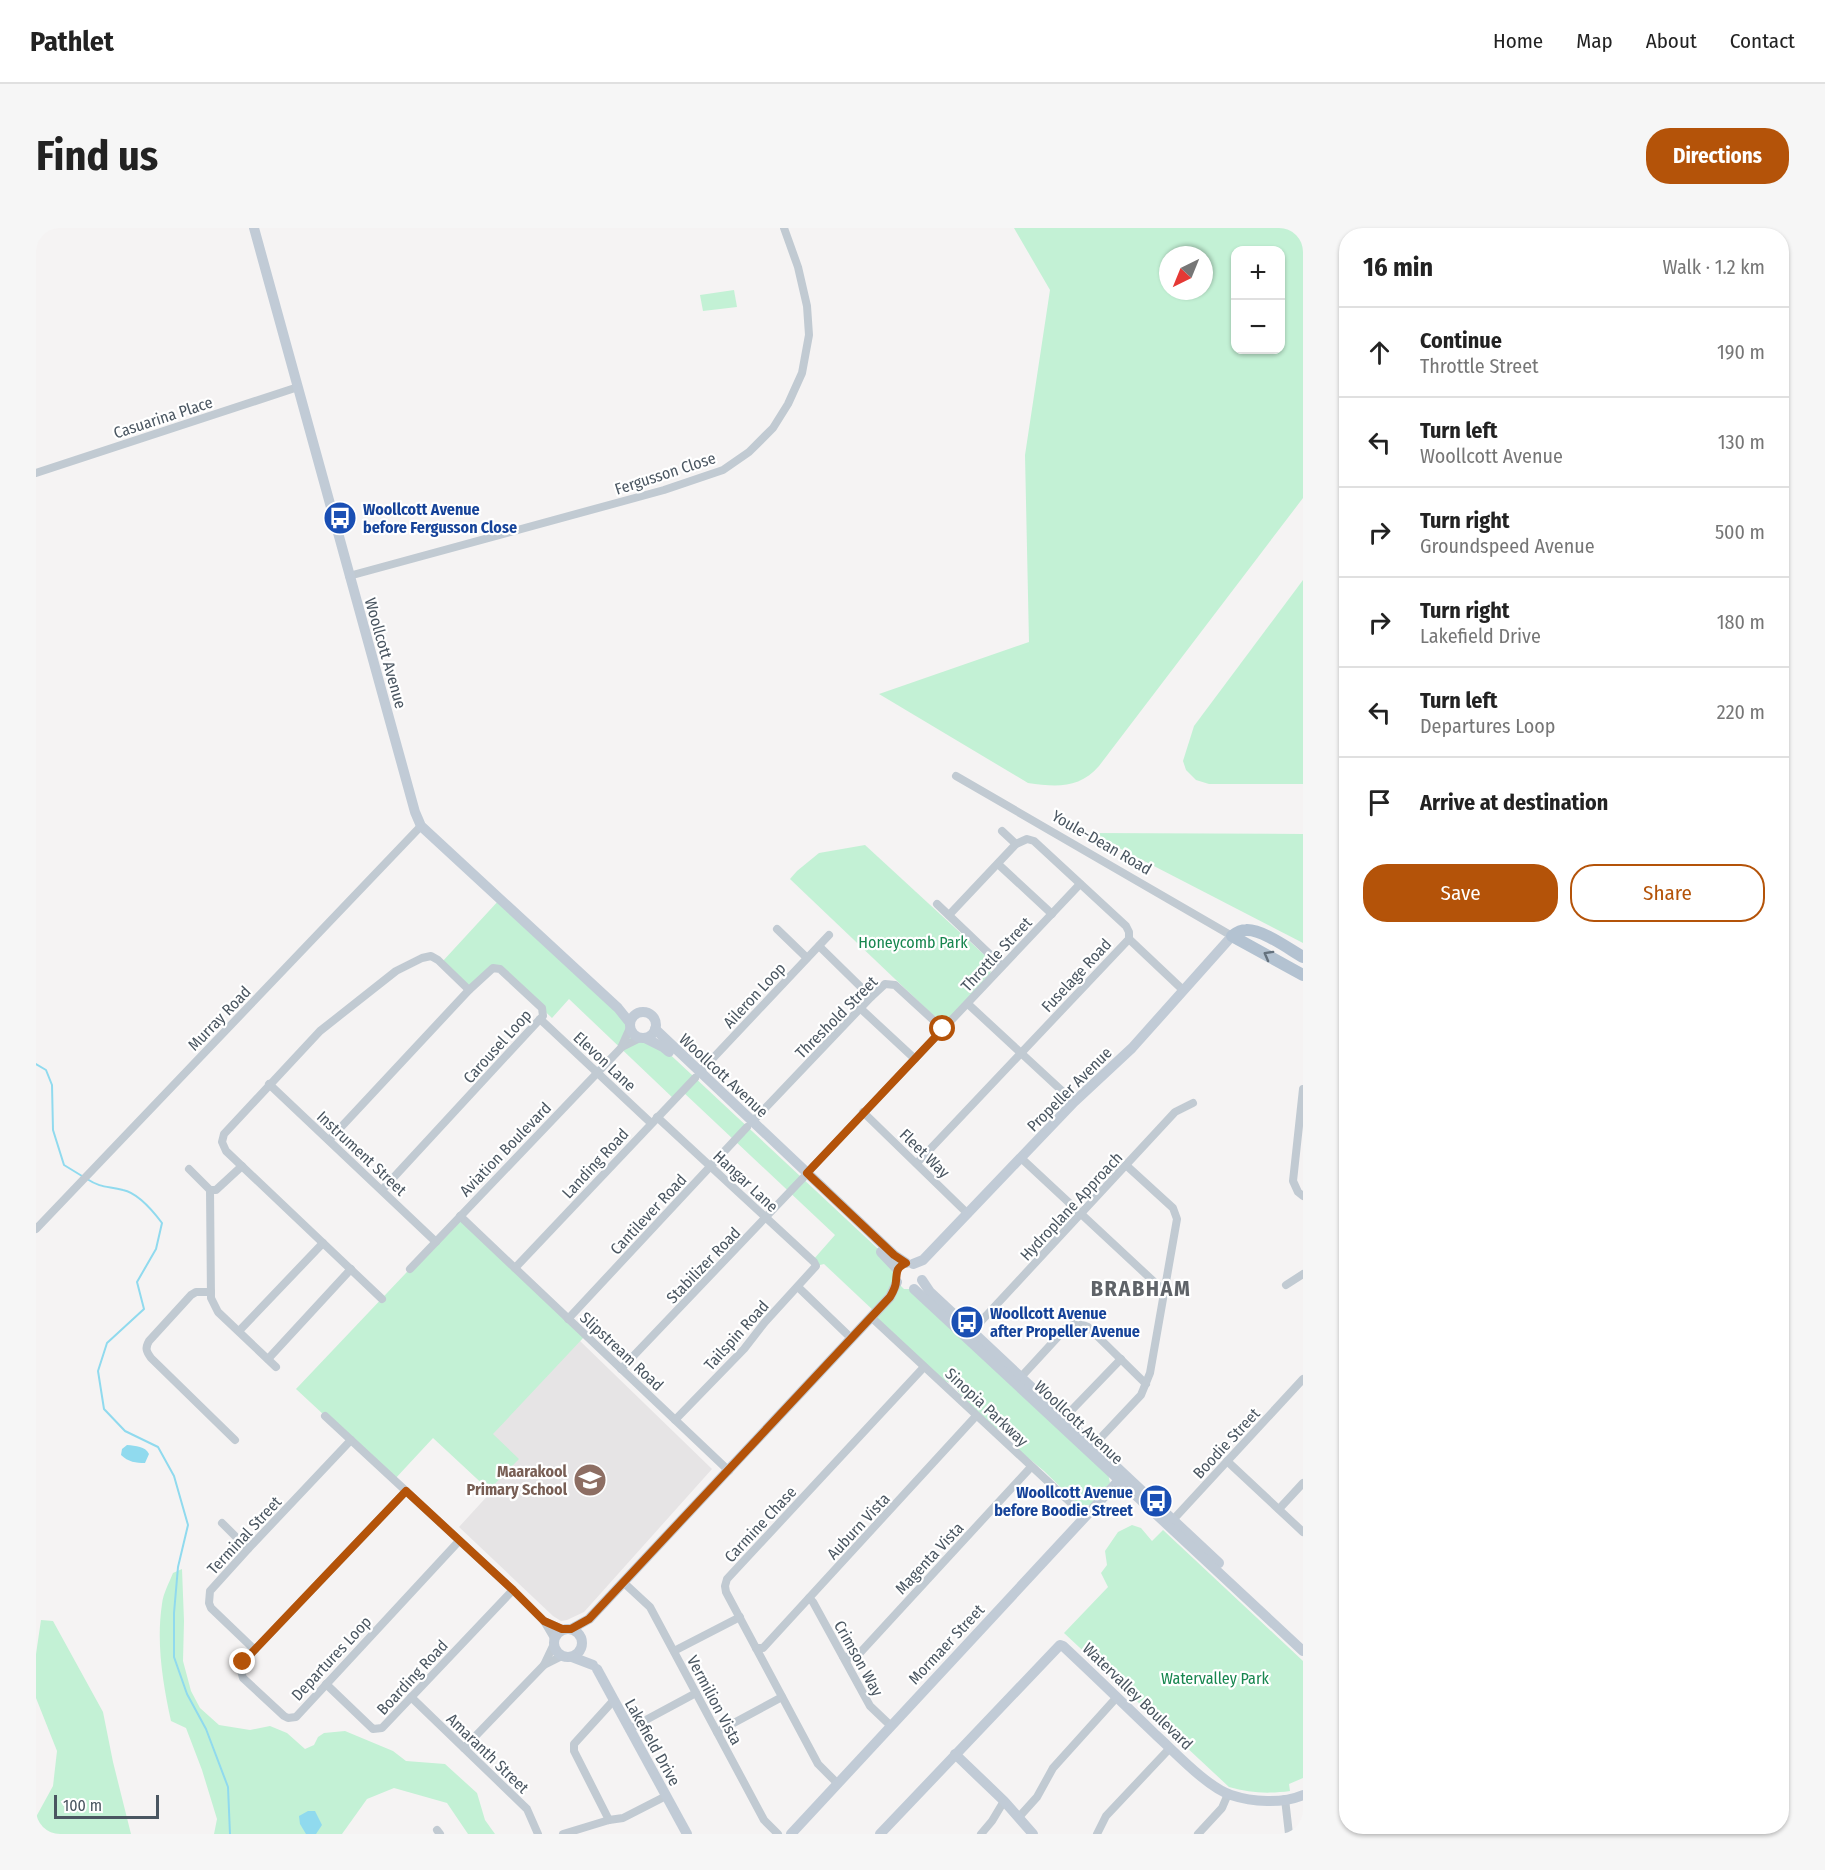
<!DOCTYPE html>
<meta charset="utf-8">
<style>
:root{--surface:#fff;--page:#f6f6f6;--text:#222;--muted:#767676;--line:#e0e0e0;--accent:#b45309}
body{margin:0;font-family:"Fira Sans Condensed",sans-serif;background:var(--page);color:var(--text)}
.controls{position:absolute;right:18px;top:18px;display:grid;overflow:hidden;border-radius:12px;box-shadow:0 2px 4px #0004}
.controls button{width:54px;height:54px;display:grid;place-items:center;padding:0;border:0;border-bottom:2px solid var(--line);background:var(--surface);color:var(--text);font:30px sans-serif}
.compass{position:absolute;left:1123px;top:18px;width:54px;height:54px;border-radius:50%;background:var(--surface);box-shadow:0 2px 4px #0004;rotate:223deg}
.scale{position:absolute;left:18px;bottom:15px;width:105px;box-sizing:border-box;padding-left:6px;border:3px solid #4a5661;border-top:0;font-size:16px;line-height:21px;white-space:nowrap;color:#4a5661;-webkit-text-stroke:4px #fff;paint-order:stroke}
.stop{position:absolute;width:18px;height:18px;margin:-14px;border:4px solid #b45309;border-radius:50%;background:#fff}
.stop.end{background:#b45309;border-color:#fff;box-shadow:0 2px 6px #0008}
.list{margin:0;padding:0;list-style:none}
h2{display:flex;justify-content:space-between;align-items:center;height:78px;margin:0;padding:0 24px;font-size:26px}
h2 small{font-size:20px;font-weight:400;color:var(--muted)}
.list li{display:grid;grid-template-columns:39px 1fr auto;gap:18px;align-items:center;box-sizing:border-box;height:90px;padding:0 24px;border-top:2px solid var(--line)}
.list b{display:block;font-size:22px;white-space:nowrap}
.list p{margin:0;font-size:20px;white-space:nowrap;color:var(--muted)}
.list em{font-size:20px;font-style:normal;color:var(--muted)}
.actions{display:flex;gap:12px;padding:18px 24px}
.actions a{flex:1;padding:14px 0;border:2px solid var(--accent);border-radius:24px;text-align:center;font-size:21px;color:var(--accent)}
.actions .main{background:var(--accent);color:#fff}
.icon{flex:none;width:33px;height:33px;fill:none;stroke:currentColor;stroke-width:2;stroke-linecap:round;stroke-linejoin:round}
.map{position:relative;flex:none;width:1267px;height:1606px;overflow:hidden;border-radius:24px}
header{display:flex;align-items:center;gap:36px;box-sizing:border-box;height:84px;padding:0 30px;background:var(--surface);border-bottom:2px solid var(--line)}
header strong{font-size:28px}
nav{display:flex;gap:33px;margin-inline-start:auto;font-size:21px}
.intro{display:flex;align-items:center;justify-content:space-between;box-sizing:border-box;height:144px;padding:0 36px}
h1{margin:0;font-size:42px}
.button{padding:15px 27px;border-radius:24px;background:var(--accent);color:#fff;font-size:21px;font-weight:700}
main{display:flex;gap:36px;padding:0 36px}
aside{flex:1;background:var(--surface);border-radius:24px;box-shadow:0 2px 4px #0004}
.map>svg:first-child{display:block}
</style>
<header>
<strong>Pathlet</strong>
<nav><a>Home</a><a>Map</a><a>About</a><a>Contact</a></nav>
</header>
<div class="intro"><h1>Find us</h1><a class="button">Directions</a></div>
<main>
<div class="map">
<svg width="1267" height="1606" viewBox="0 0 1267 1606">
<rect width="100%" height="100%" fill="#f5f3f3"/>
<path fill="#e6e4e5" d="M542 1111 676 1241 548 1384 531 1392 525 1393 517 1388 423 1299 455 1264 427 1237Z"/>
<g fill="#c3f1d5" fill-rule="evenodd">
<path d="M978 0H1267V270L1063 538C1043 561 1020 559 992 555L843 466 993 414 989 227 1014 62ZM1200 22H1244V122H1200ZM1132 27H1168V63H1132Z"/>
<path d="M698 62 701 79 667 83 664 67Z"/>
<path d="M1267 352V556H1173L1160 552 1150 542 1147 533 1158 498Z"/>
<path d="M1054 605 1267 606V715Z"/>
<path d="M829 617 955 733 957 738 954 746 912 792 901 791 754 651 761 643 783 625Z"/>
<path d="M464 671 582 780 597 806 625 818 855 1033 861 1054 868 1061H878L1072 1245 1074 1255 1054 1277H1043L1008 1243 980 1220V1215L964 1200 960 1201 925 1169C924 1163 913 1153 906 1152L835 1089 839 1084 788 1036 780 1038 777 1032 799 1007 646 863 638 871 533 771 516 790 464 741 461 740 433 762 406 734Z"/>
<path d="M424 988 549 1108 457 1206 483 1231 453 1262 397 1210 358 1252 260 1161Z"/>
<path d="M1096 1297 1105 1300 1116 1313 1127 1302 1267 1433V1550L1253 1556 1254 1563C1232 1566 1214 1565 1193 1559L1028 1405 1072 1359 1065 1345 1071 1337 1069 1323 1082 1304Z"/>
<path d="M146 1341 148 1393 147 1433 155 1463 164 1480 183 1497 214 1502 234 1498 251 1505 269 1521 278 1517 282 1509 288 1505 309 1503 357 1523 370 1533 409 1536 441 1565 449 1592 459 1606H432L411 1575 358 1560 331 1571 306 1606H178L181 1591 166 1542 150 1500 135 1493C127 1456 120 1415 126 1376 127 1366 133 1355 137 1345Z"/>
<path d="M5 1392 17 1393 67 1484 77 1534 95 1606H0V1589L17 1558 21 1523 0 1470V1426Z"/>
</g>
<g fill="#90daee">
<path d="M91 1217C100 1218 109 1218 113 1226L109 1235C100 1235 92 1234 85 1227L86 1221Z"/>
<path d="M272 1583H279L286 1597 280 1606H270L264 1596 263 1588Z"/>
</g>
<g fill="none" stroke-linecap="round" stroke-linejoin="round">
<g stroke="#90daee" stroke-width="2">
<path d="M0 836 10 842 16 857 17 902 28 937 46 948"/>
<path d="M51 951C65 960 71 958 87 962 102 965 117 983 126 995L120 1021 101 1054 108 1081 71 1115 62 1143 68 1181 89 1203 122 1219 138 1248 152 1297 142 1339 138 1385V1429L151 1466 170 1501 192 1559 194 1606"/>
</g>
<g stroke="#c1cad2" stroke-width="8">
<path d="M0 245 262 159"/>
<path d="M313 348 628 262 687 242 713 224 737 200 752 176 766 145 773 107 771 78 762 39 748 0"/>
<path d="M920 548 1196 708"/>
<path d="M966 603 980 616"/>
<path d="M962 636 1016 686"/>
<path d="M901 676 966 738"/>
<path d="M741 701 771 730"/>
<path d="M1093 711 1147 762"/>
<path d="M783 718 835 769"/>
<path d="M932 776 1038 874"/>
<path d="M824 780 879 831"/>
<path d="M504 791 615 895"/>
<path d="M586 819 604 810"/>
<path d="M663 845 793 707"/>
<path d="M233 856 400 1014"/>
<path d="M1267 861 1257 953 1262 964 1267 968"/>
<path d="M827 884 932 986"/>
<path d="M621 889 778 1034 780 1038 729 1094 708 1121 639 1192"/>
<path d="M716 894 835 769 849 756 859 757 907 801"/>
<path d="M293 912 433 762 457 740 464 741 506 780 507 788 504 791 346 962"/>
<path d="M985 930 1129 1064"/>
<path d="M881 935 1093 711V704L1090 698 998 613 991 611 980 616 913 687"/>
<path d="M153 941 174 962H180L206 938"/>
<path d="M771 945 1044 656"/>
<path d="M174 962 175 1070 182 1084 240 1139"/>
<path d="M424 988 693 1243"/>
<path d="M0 1001 385 598"/>
<path d="M479 1040 659 850"/>
<path d="M374 1041 585 820 594 800"/>
<path d="M1250 1057 1267 1046"/>
<path d="M762 1059 815 1110"/>
<path d="M175 1064H160L155 1067 113 1113C109 1120 110 1123 115 1130L199 1212"/>
<path d="M346 1071 190 923 186 914 188 906 284 803 360 743 386 730 395 728 402 732 433 762"/>
<path d="M835 1089 1049 1288"/>
<path d="M532 1091 711 899"/>
<path d="M203 1103 287 1015"/>
<path d="M936 1103 1139 884 1157 875"/>
<path d="M232 1131 315 1041"/>
<path d="M585 1141 767 950"/>
<path d="M985 1149 1031 1099 1042 1095 1052 1099 1110 1156"/>
<path d="M289 1188 477 1362 508 1393 518 1410"/>
<path d="M1028 1190 1085 1131"/>
<path d="M1057 1218 1105 1167 1114 1145 1141 991 1137 980 1091 938"/>
<path d="M1191 1233 1267 1304"/>
<path d="M370 1263 207 1434 204 1439 207 1450 248 1488 252 1490 260 1489 423 1313"/>
<path d="M1243 1281 1267 1255"/>
<path d="M1135 1294 1267 1151"/>
<path d="M186 1295 212 1321"/>
<path d="M587 1354 614 1379 728 1592 742 1606"/>
<path d="M773 1370 777 1374 834 1478 855 1498"/>
<path d="M508 1393 526 1401"/>
<path d="M720 1420H727L940 1188"/>
<path d="M219 1422 175 1380 173 1375 174 1363 212 1321 315 1212"/>
<path d="M638 1423 704 1389"/>
<path d="M807 1428 813 1430 822 1427 995 1239"/>
<path d="M508 1437 526 1428"/>
<path d="M290 1456 337 1501 346 1500 477 1362"/>
<path d="M375 1469 491 1581 502 1606"/>
<path d="M593 1501 660 1465"/>
<path d="M681 1504 746 1469"/>
<path d="M428 1520 508 1437 517 1418"/>
<path d="M801 1555 782 1536 690 1364 689 1358 691 1351 888 1139"/>
<path d="M1249 1571 1253 1606"/>
<path d="M983 1589 1001 1569 1017 1540 1081 1469"/>
<path d="M573 1592 538 1523V1516L577 1473"/>
<path d="M401 1602 404 1606"/>
<path d="M527 1606 573 1592 587 1590 630 1568"/>
<path d="M945 1606 956 1593 968 1573"/>
<path d="M1061 1606 1070 1588 1134 1520"/>
<path d="M1162 1606 1186 1580 1192 1566"/>
</g>
<g stroke="#c1cbd6" stroke-width="10">
<path d="M218 0 379 584 385 598 582 780 594 795"/>
<circle cx="607" cy="797" r="13"/>
<path d="M619 801 858 1027 870 1035"/>
<path d="M609 810 627 819 633 824"/>
<path d="M845 1024 861 1041"/>
<path d="M877 1036 887 1032 1038 874 1096 820 1196 708"/>
<path d="M886 1052 894 1064 909 1078 1183 1335"/>
<path d="M878 1061 1267 1423"/>
<circle cx="532" cy="1415" r="14"/>
<path d="M535 1401 553 1391 854 1069 861 1054"/>
<path d="M536 1429 557 1437"/>
<path d="M561 1441 651 1606"/>
<path d="M919 1526 968 1573 997 1606"/>
<path d="M755 1606 1088 1247"/>
<path d="M844 1606 1024 1417 1027 1418C1058 1447 1089 1477 1120 1507 1139 1524 1171 1559 1195 1567 1216 1574 1246 1576 1267 1567"/>
</g>
<path stroke="#b3c2d1" stroke-width="12" d="M1267 729C1253 721 1226 701 1210 702 1205 702 1200 705 1196 708L1267 747"/>
</g>
<defs><path id="oneway-chevron" d="M-2-3.5L2.5 0L-2 3.5" fill="none" stroke-width="1.6" stroke-linecap="round" stroke-linejoin="round" transform="scale(1.5)"/></defs>
<use stroke="#64717d" href="#oneway-chevron" transform="translate(1232 727) rotate(-151)"/>
<g fill="none" stroke-linecap="round" stroke-linejoin="round">
<path stroke="#b45309" stroke-width="8" d="M207 1434 370 1263 477 1362 508 1393 526 1401H535L553 1391 854 1069C857 1064 860 1059 860 1053 861 1043 860 1040 870 1035L858 1027 771 945 907 801"/>
</g>
<defs>
<g id="bus-disc" transform="scale(1.725)"><circle r="9.5" fill="#1a4fb4" stroke="#fff"/><path d="M-5-6H5V4H4V6H2V4H-2V6H-4V4H-5ZM-3.5-4V0h7V-4ZM-3.5 1.2v1.5H-2V1.2ZM2 1.2v1.5H3.5V1.2Z" fill="#fff"/></g>
<g id="school-disc" transform="scale(1.725)"><circle r="9.5" fill="#8d6e63" stroke="#fff"/><path d="M0-5L7-2L0 1L-7-2ZM-4 1L0 2.5L4 1V4Q0 6-4 4Z" fill="#fff"/></g>
</defs>
<g fill-rule="evenodd">
<use href="#bus-disc" x="304" y="290"/>
<use href="#bus-disc" x="931" y="1094"/>
<use href="#school-disc" x="554" y="1252"/>
<use href="#bus-disc" x="1120" y="1273"/>
</g>
<g text-anchor="middle" stroke-width="4.5" stroke-linejoin="round" paint-order="stroke">
<g font-size="16" fill="#4a5661" stroke="#fff">
<text transform="translate(127 189) rotate(-18)" y="6">Casuarina Place</text>
<text transform="translate(629 245) rotate(-18)" y="6">Fergusson Close</text>
<text transform="translate(350 425) rotate(74)" y="6">Woollcott Avenue</text>
<text transform="translate(1066 614) rotate(30)" y="6">Youle-Dean Road</text>
<text transform="translate(960 726) rotate(-47)" y="6">Throttle Street</text>
<text transform="translate(1040 747) rotate(-47)" y="6">Fuselage Road</text>
<text transform="translate(718 767) rotate(-47)" y="6">Aileron Loop</text>
<text transform="translate(800 789) rotate(-45)" y="6">Threshold Street</text>
<text transform="translate(183 790) rotate(-46)" y="6">Murray Road</text>
<text transform="translate(461 818) rotate(-48)" y="6">Carousel Loop</text>
<text transform="translate(569 833) rotate(43)" y="6">Elevon Lane</text>
<text transform="translate(688 847) rotate(43)" y="6">Woollcott Avenue</text>
<text transform="translate(1033 861) rotate(-45)" y="6">Propeller Avenue</text>
<text transform="translate(469 921) rotate(-46)" y="6">Aviation Boulevard</text>
<text transform="translate(326 925) rotate(43)" y="6">Instrument Street</text>
<text transform="translate(889 925) rotate(44)" y="6">Fleet Way</text>
<text transform="translate(559 935) rotate(-47)" y="6">Landing Road</text>
<text transform="translate(710 953) rotate(43)" y="6">Hangar Lane</text>
<text transform="translate(1035 978) rotate(-47)" y="6">Hydroplane Approach</text>
<text transform="translate(612 986) rotate(-47)" y="6">Cantilever Road</text>
<text transform="translate(667 1037) rotate(-46)" y="6">Stabilizer Road</text>
<text transform="translate(700 1107) rotate(-48)" y="6">Tailspin Road</text>
<text transform="translate(586 1123) rotate(43)" y="6">Slipstream Road</text>
<text transform="translate(951 1179) rotate(43)" y="6">Sinopia Parkway</text>
<text transform="translate(1043 1194) rotate(43)" y="6">Woollcott Avenue</text>
<text transform="translate(1190 1215) rotate(-47)" y="6">Boodie Street</text>
<text transform="translate(724 1296) rotate(-47)" y="6">Carmine Chase</text>
<text transform="translate(822 1298) rotate(-47)" y="6">Auburn Vista</text>
<text transform="translate(208 1307) rotate(-47)" y="6">Terminal Street</text>
<text transform="translate(893 1330) rotate(-47)" y="6">Magenta Vista</text>
<text transform="translate(910 1416) rotate(-47)" y="6">Mormaer Street</text>
<text transform="translate(295 1430) rotate(-47)" y="6">Departures Loop</text>
<text transform="translate(823 1430) rotate(61)" y="6">Crimson Way</text>
<text transform="translate(376 1449) rotate(-47)" y="6">Boarding Road</text>
<text transform="translate(1102 1468) rotate(44)" y="6">Watervalley Boulevard</text>
<text transform="translate(679 1472) rotate(62)" y="6">Vermilion Vista</text>
<text transform="translate(617 1514) rotate(61)" y="6">Lakefield Drive</text>
<text transform="translate(452 1525) rotate(44)" y="6">Amaranth Street</text>
</g>
<g font-size="16" font-weight="bold" fill="#164399" stroke="#fff" text-anchor="start">
<text x="327" y="287">Woollcott Avenue<tspan x="327" dy="18">before Fergusson Close</tspan></text>
<text x="954" y="1091">Woollcott Avenue<tspan x="954" dy="18">after Propeller Avenue</tspan></text>
<text x="1097" y="1270" text-anchor="end">Woollcott Avenue<tspan x="1097" dy="18">before Boodie Street</tspan></text>
</g>
<g font-size="16" fill="#17864f" stroke="#fff">
<text x="877" y="720">Honeycomb Park</text>
<text x="1179" y="1456">Watervalley Park</text>
</g>
<g font-size="16" font-weight="bold" fill="#785e54" stroke="#fff" text-anchor="end">
<text x="531" y="1249">Maarakool<tspan x="531" dy="18">Primary School</tspan></text>
</g>
<g font-size="22" font-weight="bold" letter-spacing="1.5" fill="#5f6368" stroke="#fff">
<text x="1105" y="1068">BRABHAM</text>
</g>
</g>
</svg>
<div class="controls">
<button>+</button>
<button>−</button>
</div>
<svg class="compass" viewBox="-18 -18 36 36"><path d="M0-13l5 13h-10z" fill="#e53935"/><path d="M0 13l5-13h-10z" fill="#767676"/></svg>
<div class="scale">100 m</div>
<div class="stop" style="left:907px;top:801px"></div>
<div class="stop end" style="left:207px;top:1434px"></div>
</div>
<aside>
<h2>16 min<small>Walk · 1.2 km</small></h2>
<ul class="list">
<li><svg class="icon" aria-label="ahead" viewBox="0 0 24 24"><path d="M12 20V5M6 11l6-6 6 6"/></svg><div><b>Continue</b><p>Throttle Street</p></div><em>190 m</em></li>
<li><svg class="icon" aria-label="left" viewBox="0 0 24 24"><path d="M17 20v-9H6M10 6l-5 5 5 5"/></svg><div><b>Turn left</b><p>Woollcott Avenue</p></div><em>130 m</em></li>
<li><svg class="icon" aria-label="right" viewBox="0 0 24 24"><path d="M7 20v-9h11M14 6l5 5-5 5"/></svg><div><b>Turn right</b><p>Groundspeed Avenue</p></div><em>500 m</em></li>
<li><svg class="icon" aria-label="right" viewBox="0 0 24 24"><path d="M7 20v-9h11M14 6l5 5-5 5"/></svg><div><b>Turn right</b><p>Lakefield Drive</p></div><em>180 m</em></li>
<li><svg class="icon" aria-label="left" viewBox="0 0 24 24"><path d="M17 20v-9H6M10 6l-5 5 5 5"/></svg><div><b>Turn left</b><p>Departures Loop</p></div><em>220 m</em></li>
<li><svg class="icon" aria-label="arrive" viewBox="0 0 24 24"><path d="M6 21V4h12l-3 4 3 4H6"/></svg><div><b>Arrive at destination</b></div></li>
</ul>
<div class="actions"><a class="main">Save</a><a>Share</a></div>
</aside>
</main>
